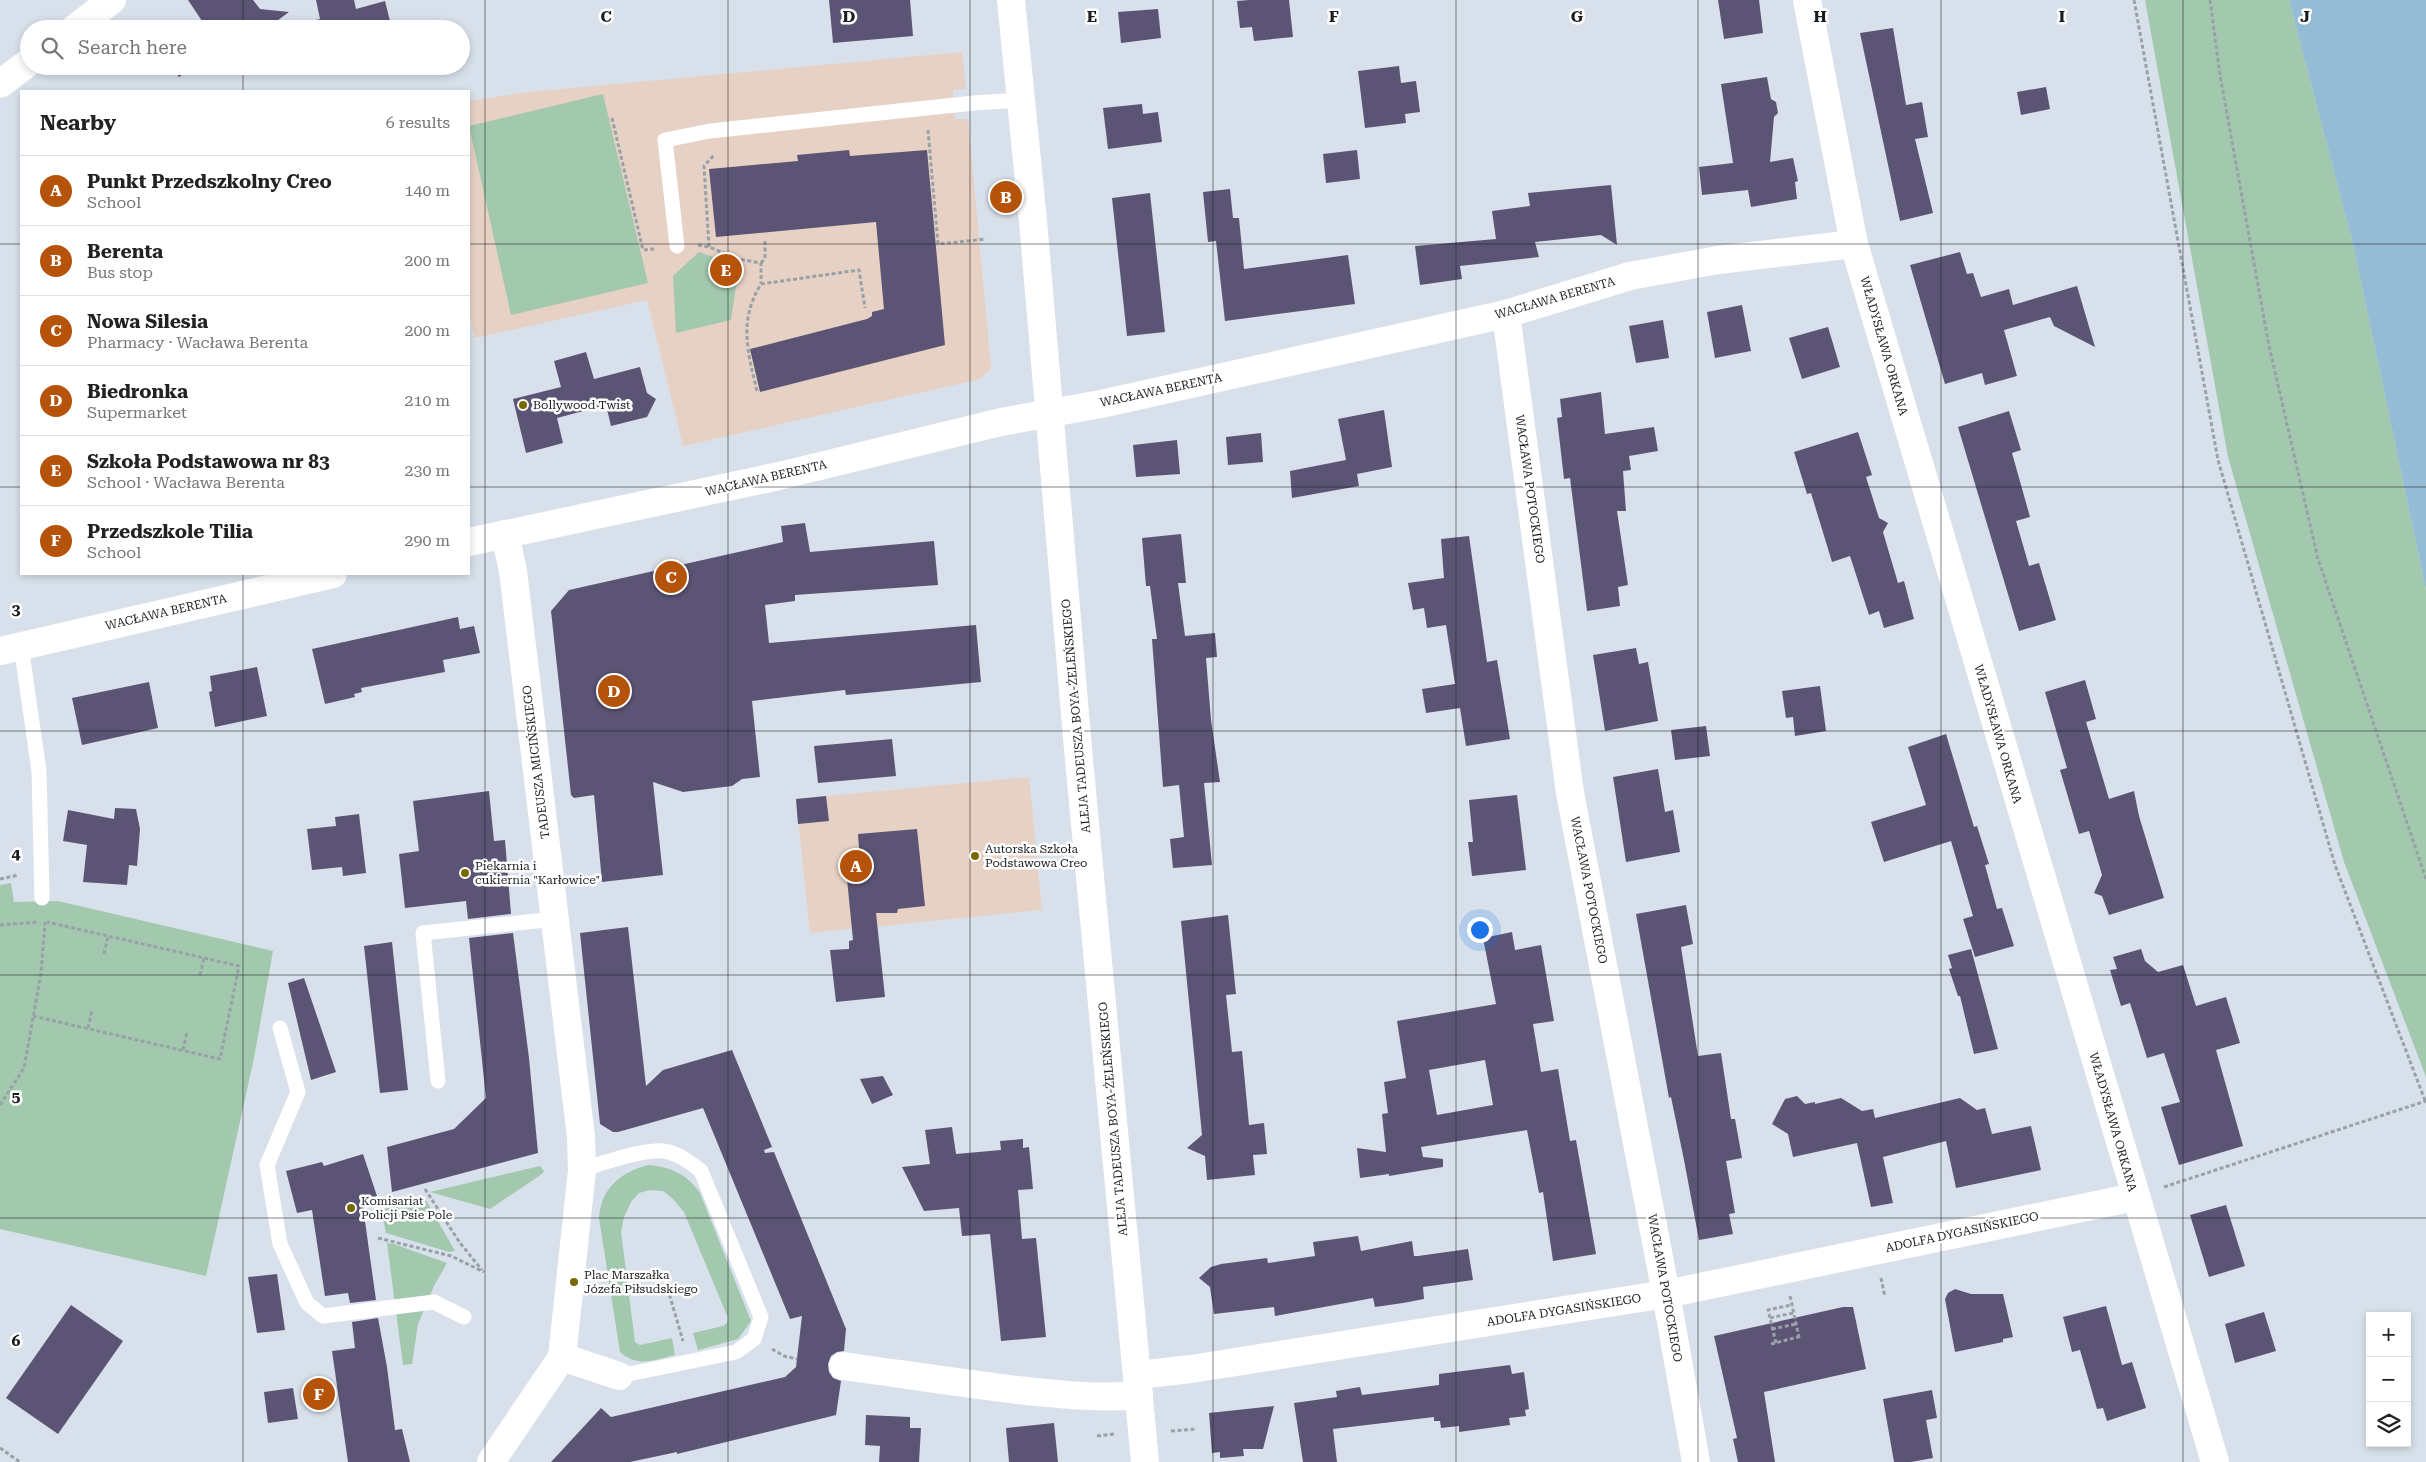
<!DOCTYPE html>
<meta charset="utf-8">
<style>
:root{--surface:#fff;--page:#f2f2f2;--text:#222;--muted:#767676;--line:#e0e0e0;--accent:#b45309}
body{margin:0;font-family:"Roboto Serif",serif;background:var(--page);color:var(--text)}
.controls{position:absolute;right:15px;bottom:15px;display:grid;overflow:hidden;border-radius:0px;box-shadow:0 2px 8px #0003}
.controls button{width:45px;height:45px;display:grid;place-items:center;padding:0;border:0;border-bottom:1px solid var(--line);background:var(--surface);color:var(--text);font:25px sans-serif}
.you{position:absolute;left:1479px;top:929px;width:18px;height:18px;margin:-12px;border:4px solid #fff;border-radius:50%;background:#1a73e8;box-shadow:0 0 0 8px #1a73e833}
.badge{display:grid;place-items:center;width:32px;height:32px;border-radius:50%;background:var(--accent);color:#fff;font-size:16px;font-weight:700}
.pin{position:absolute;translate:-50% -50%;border:2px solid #fff;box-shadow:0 1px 5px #0006}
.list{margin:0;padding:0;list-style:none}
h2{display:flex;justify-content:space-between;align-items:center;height:65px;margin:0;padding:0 20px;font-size:21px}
h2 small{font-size:16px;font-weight:400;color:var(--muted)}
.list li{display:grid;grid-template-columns:32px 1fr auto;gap:15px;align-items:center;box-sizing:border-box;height:70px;padding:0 20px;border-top:1px solid var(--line)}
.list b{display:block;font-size:19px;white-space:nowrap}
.list p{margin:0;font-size:16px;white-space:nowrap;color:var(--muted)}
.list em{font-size:16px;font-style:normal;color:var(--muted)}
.icon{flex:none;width:28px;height:28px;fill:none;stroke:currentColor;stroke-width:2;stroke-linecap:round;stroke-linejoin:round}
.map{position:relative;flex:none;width:2426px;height:1462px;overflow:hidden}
.search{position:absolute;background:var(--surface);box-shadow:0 2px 8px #0003;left:20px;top:20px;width:450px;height:55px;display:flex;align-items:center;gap:12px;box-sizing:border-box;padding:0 18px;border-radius:28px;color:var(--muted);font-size:19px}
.panel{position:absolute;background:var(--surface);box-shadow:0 2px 8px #0003;left:20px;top:90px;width:450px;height:485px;border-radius:0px}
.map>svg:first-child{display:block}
</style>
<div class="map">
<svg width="2426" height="1462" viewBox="0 0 2426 1462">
<rect width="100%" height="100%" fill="#d8e1eb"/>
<g fill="#e6d1c4">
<path d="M962 52 966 89 953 90 955 119H968L991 367 981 379 683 446 647 300 475 338 469 313V101L528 92Z"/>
<path d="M1029 777 1042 910 810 933 796 799Z"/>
</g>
<g fill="#a2c8ae">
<path d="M2145 0H2289L2353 244 2426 590V1077L2344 862 2228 457Z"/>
<path d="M603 94 648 283 511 315 469 126Z"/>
<path d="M699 252 739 266 731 320 676 333 673 276Z"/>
<path d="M11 883 14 902 58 901 273 951 254 1058 206 1276 0 1229V885Z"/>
<path d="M648 1165C671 1167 687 1174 700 1193L751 1321 738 1339 698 1350 693 1333 723 1326 727 1323 728 1318 684 1212 672 1198 663 1191 650 1190 639 1193 631 1202 624 1217 621 1232 635 1342 640 1345 672 1338 675 1355C653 1360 638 1368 620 1352L599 1218C601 1188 621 1172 648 1165Z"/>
<path d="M540 1166 544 1171 542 1174 490 1209 430 1192Z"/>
<path d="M423 1195 455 1251 449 1252 386 1233 382 1214 386 1208Z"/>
<path d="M387 1243 394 1244 447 1263 434 1286 418 1324 412 1364 403 1365Z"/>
</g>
<path fill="#94bcd4" d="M2289 0H2426V590L2353 244Z"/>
<g fill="#5c5475" fill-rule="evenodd">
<path d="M188 0H253L260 9 289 12 266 29H191L202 21Z"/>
<path d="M316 0H354L356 9 385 1 392 29H313L312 21 320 19Z"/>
<path d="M829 0H910L913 36 833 43Z"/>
<path d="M1249 0H1289L1293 37 1254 41 1252 27 1240 28 1237 1Z"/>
<path d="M1718 0H1759L1763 33 1724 39Z"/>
<path d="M1158 9 1161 38 1121 43 1118 12Z"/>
<path d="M1893 28 1906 105 1922 102 1928 137 1915 139 1933 213 1900 221 1860 33Z"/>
<path d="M171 66H194L179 77Z"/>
<path d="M1399 66 1401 83 1416 81 1420 112 1405 114 1406 123 1365 128 1358 71Z"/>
<path d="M1767 77 1771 99 1776 102 1778 113 1774 117 1770 162 1793 158 1798 181 1795 182 1797 199 1751 207 1748 190 1702 195 1699 167 1733 163 1721 84Z"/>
<path d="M2046 87 2050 109 2021 115 2017 92Z"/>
<path d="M1142 104 1143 114 1158 112 1162 142 1108 149 1103 108Z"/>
<path d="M849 150 850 156 927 150 945 345 760 392 750 349 867 319 872 316V312L884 309 876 222 716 237 709 169 798 161 797 155Z"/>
<path d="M1357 150 1360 179 1326 183 1323 154Z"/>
<path d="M1611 185 1617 245 1601 235 1535 242 1539 257 1460 266 1462 279 1420 285 1415 246 1496 239 1492 211 1530 206 1528 193Z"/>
<path d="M1230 189 1233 218H1239L1244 269 1348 255 1355 304 1225 321 1216 241 1208 242 1203 192Z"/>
<path d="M1150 193 1165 332 1127 336 1112 198Z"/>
<path d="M1960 252 1967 274 1973 273 1981 297 2009 289 2013 305 2077 286 2095 347 2054 326 2050 317 2004 330 2017 376 1985 385 1982 373 1945 384 1910 265Z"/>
<path d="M1742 305 1751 351 1715 358 1707 312Z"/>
<path d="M1663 320 1669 358 1636 363 1629 326Z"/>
<path d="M1828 327 1840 367 1802 379 1789 338Z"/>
<path d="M586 352 594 379 640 367 647 393 656 399 647 417 611 426 606 405 557 418 563 443 526 453 513 399 561 387 554 361Z"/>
<path d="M1601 392 1605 434 1654 427 1658 451 1629 456 1631 470 1623 471 1626 511H1617L1628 585 1618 587 1620 606 1587 611 1570 478 1564 479 1557 418 1562 417 1560 399Z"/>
<path d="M1384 410 1392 467 1357 474 1359 486 1292 498 1290 471 1346 460 1338 419Z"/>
<path d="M2009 411 2021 450 2012 453 2030 517 2016 521 2029 566 2039 563 2056 620 2019 631 1958 427Z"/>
<path d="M1858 432 1872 475 1866 477 1879 518 1888 523 1883 532 1898 583 1904 581 1914 619 1884 628 1879 611 1869 615 1850 556 1832 562 1811 493 1807 494 1794 452Z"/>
<path d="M1261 433 1263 462 1228 465 1226 437Z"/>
<path d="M1177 440 1180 474 1136 477 1133 445Z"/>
<path d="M805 523 810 552 934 541 938 585 795 595V601L765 605 769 643 976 625 981 682 846 695 845 690 752 701 760 777 742 779 732 786 683 792 653 782 663 875 602 882 594 795 574 798 571 795 551 611 569 590 783 542 781 526Z"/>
<path d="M1181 534 1186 583H1178L1185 636 1215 633 1217 657 1206 658 1211 720 1220 782 1204 783 1212 865 1173 868 1170 839 1184 837 1179 785 1163 787 1152 639H1157L1150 586H1146L1142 538Z"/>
<path d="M1469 536 1487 662 1497 660 1510 739 1466 746 1460 708 1426 713 1422 689 1455 684 1446 625 1427 628 1424 608 1413 610 1408 583 1444 578 1441 539Z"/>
<path d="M458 617 460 629 474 626 480 653 443 660 445 672 361 688 362 692 354 694 355 697 325 704 312 649Z"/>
<path d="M1636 648 1639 664 1648 662 1658 721 1605 731 1593 655Z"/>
<path d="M257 667 267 716 215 727 209 692 212 691 210 676Z"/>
<path d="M2085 680 2096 719 2086 722 2109 799 2134 791 2139 816 2164 898 2109 915 2102 896 2094 893 2102 875 2089 831 2079 834 2060 770 2067 768 2045 692Z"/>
<path d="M149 682 158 728 82 745 72 698Z"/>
<path d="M1820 686 1826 731 1795 736 1793 717 1786 718 1782 691Z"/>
<path d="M1706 726 1710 756 1675 760 1671 730Z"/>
<path d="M1946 734 1974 827 1977 826 1989 864 1985 865 1997 909 2002 908 2014 946 1975 957 1963 919 1973 916 1951 841 1884 862 1871 822 1926 805 1908 747Z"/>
<path d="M892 739 896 776 818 783 814 746Z"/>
<path d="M1658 769 1665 812 1673 810 1680 852 1626 862 1613 777Z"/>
<path d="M489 791 494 841 505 840 511 914 468 919 466 901 405 908 399 854 419 851 413 801Z"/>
<path d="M1517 795 1526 870 1472 876 1468 842H1473L1469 800Z"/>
<path d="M826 796 829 821 798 824 796 799Z"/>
<path d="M115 808 136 809 140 829 137 866 129 865 127 885 83 882 87 845 63 841 68 810 114 819Z"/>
<path d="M359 814 366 873 343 876 342 867 312 870 307 829 336 826 335 817Z"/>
<path d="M917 829 925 906 898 909 897 913H876L885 997 836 1002 830 950 849 949V941L853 940 847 879 861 877 858 834Z"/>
<path d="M1686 905 1693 944 1681 947 1698 1056 1721 1053 1731 1119H1735L1742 1158 1726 1161 1735 1213 1729 1214 1733 1234 1699 1240 1684 1160 1671 1097 1669 1098 1636 914Z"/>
<path d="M1228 915 1236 994 1226 995 1232 1052 1242 1051 1249 1125 1264 1123 1267 1154 1253 1155 1255 1175 1207 1180 1205 1156 1187 1148 1202 1135 1181 921Z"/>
<path d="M628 927 646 1086 663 1070 732 1050 772 1147 764 1150 765 1153 774 1152 846 1329 844 1351 837 1352 831 1356 828 1364 829 1372 833 1378 841 1381 836 1415 677 1454V1452L630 1462H551L601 1408 611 1417 785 1377 796 1367 802 1316 790 1319 703 1108 618 1132H613L600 1124 580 933Z"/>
<path d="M1512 932 1515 950 1541 945 1554 1021 1533 1024 1541 1072 1558 1069 1570 1141 1576 1140 1596 1254 1553 1261 1543 1192 1539 1193 1527 1130 1421 1147 1423 1157 1443 1159V1167L1389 1176V1174L1360 1178 1357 1148 1386 1152 1382 1114 1388 1113 1384 1082 1406 1078 1397 1021 1496 1004 1483 938ZM1485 1060 1493 1105 1437 1115 1429 1070Z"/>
<path d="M513 933 529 1058 538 1153 392 1192 387 1147 454 1129 486 1098 469 938Z"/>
<path d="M392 942 408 1090 380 1093 364 946Z"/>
<path d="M1971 949 1998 1049 1974 1054 1960 996H1958L1949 969 1952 968 1948 955Z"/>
<path d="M2141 949 2145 961 2158 972 2183 965 2196 1006 2226 997 2240 1043 2216 1050 2243 1146 2179 1165 2161 1107 2180 1102 2164 1053 2147 1058 2130 1003 2121 1006 2110 970 2117 969 2113 957Z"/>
<path d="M304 978 336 1072 311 1080 288 983Z"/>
<path d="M883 1076 893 1095 872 1104 860 1079Z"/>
<path d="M1797 1096 1805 1104 1815 1102V1104L1841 1098 1862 1111 1873 1109 1875 1118 1960 1098 1977 1110 1985 1108 1992 1134 2031 1126 2041 1170 1956 1188 1946 1141 1883 1157 1893 1203 1871 1207 1857 1143 1793 1157 1788 1134 1772 1124 1785 1099Z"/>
<path d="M952 1127 956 1154 1001 1150 1000 1141 1023 1139V1148L1029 1147 1033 1189 1018 1190 1022 1239 1036 1238 1046 1337 1001 1341 990 1234 962 1236 959 1208 924 1211 902 1167 930 1164 925 1130Z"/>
<path d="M363 1154 377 1196 362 1200 376 1300 350 1303 348 1293 325 1296 312 1210 297 1213 286 1171 322 1162 324 1166Z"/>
<path d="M2226 1205 2245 1266 2209 1277 2190 1215Z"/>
<path d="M1358 1236 1361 1251 1412 1241 1414 1256H1418L1468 1249 1473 1280 1423 1287 1424 1299 1403 1303 1375 1307 1373 1298 1275 1316 1274 1307 1214 1314 1210 1287 1199 1278 1211 1267 1221 1264 1267 1258 1268 1263 1315 1256 1313 1242Z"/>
<path d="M277 1274 285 1330 257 1333 248 1277Z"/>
<path d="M1955 1289 1971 1294H2003L2013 1337 2003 1339V1342L1955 1352 1945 1299 1948 1293Z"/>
<path d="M71 1305 123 1341 58 1434 6 1398Z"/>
<path d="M2106 1306 2122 1365 2132 1362 2146 1408 2107 1421 2103 1408 2097 1409 2080 1350 2072 1352 2063 1317Z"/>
<path d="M1843 1307H1853L1866 1369 1764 1392 1775 1462H1738L1733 1439 1737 1438 1714 1336Z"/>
<path d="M2264 1312 2276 1351 2235 1363 2225 1324Z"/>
<path d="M378 1318 387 1367 395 1430 402 1429 410 1462H348L332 1351 355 1348 352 1322Z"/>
<path d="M1510 1365 1512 1374 1524 1372 1529 1409 1525 1410 1526 1416 1509 1418 1510 1425 1459 1432V1426L1441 1428 1440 1421H1434V1417L1333 1429 1337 1462H1303L1294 1403 1337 1397 1336 1391 1360 1387 1362 1395 1439 1385V1374Z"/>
<path d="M293 1388 298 1419 268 1423 264 1392Z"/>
<path d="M1932 1390 1937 1418 1926 1420 1933 1458 1911 1462H1894L1883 1399Z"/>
<path d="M1274 1406 1263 1449H1243L1244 1456 1220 1458V1452L1212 1453 1209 1413Z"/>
<path d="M866 1415 910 1417V1428H921L919 1462H879L880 1446 865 1445Z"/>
<path d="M1054 1423 1058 1462H1009L1006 1428Z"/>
</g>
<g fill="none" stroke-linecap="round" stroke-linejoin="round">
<g stroke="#99a1a8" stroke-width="3" stroke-dasharray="4 2.5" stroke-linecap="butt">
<path d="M2134 0 2218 460 2335 865 2426 1103"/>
<path d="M2210 0 2220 75 2269 346 2318 559 2426 879"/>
<path d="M612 118 643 250 654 249"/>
<path d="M928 130 938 244 986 239"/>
<path d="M698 245 709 247 738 259 761 263V284"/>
<path d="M709 247 704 166 715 154"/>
<path d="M761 263 765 258V241"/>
<path d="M757 391C748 353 738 321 761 284L859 270 865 308"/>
<path d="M0 879 19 875"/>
<path d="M0 925 39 922"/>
<path d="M104 954 108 936"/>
<path d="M200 975 204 958"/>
<path d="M33 1016 220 1059 239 966 47 922"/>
<path d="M88 1028 92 1010"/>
<path d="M183 1050 187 1032"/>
<path d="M0 1105 24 1068 41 973 45 922"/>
<path d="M2164 1187 2426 1101"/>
<path d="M425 1189 460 1243 482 1270"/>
<path d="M378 1238 451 1256 484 1272"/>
<path d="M664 1276 683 1341"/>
<path d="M1881 1278 1885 1297"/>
<path d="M1790 1296 1799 1337"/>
<path d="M1770 1318 1793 1313"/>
<path d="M1772 1329 1796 1324"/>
<path d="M1776 1343 1768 1310 1791 1305"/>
<path d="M1771 1344 1802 1336"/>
<path d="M772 1349 784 1356 797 1359"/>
<path d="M1171 1431 1196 1429"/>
<path d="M1097 1436 1114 1434"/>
<path d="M0 1448 20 1462"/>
</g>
<g stroke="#fff" stroke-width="15">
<path d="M677 246 665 140 710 131 974 103 1021 100"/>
<path d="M21 646 39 771 42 898"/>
<path d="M280 1028 298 1092 267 1165 280 1244 307 1303 323 1316 434 1302 464 1317"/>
<path d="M438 1081 423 933 555 919"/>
<path d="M582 1170C601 1163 644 1149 663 1151 678 1153 690 1162 701 1171L761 1317 754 1339 736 1352 619 1376"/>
</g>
<g stroke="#fff" stroke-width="28">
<path d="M1807 0 1854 244 2215 1462"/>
<path d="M74 29 112 0"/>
<path d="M0 84 29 62"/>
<path d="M1506 314 1570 793 1666 1294 1696 1462"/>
<path d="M505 534 513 571 581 1137 582 1170 562 1357"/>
<path d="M469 542 779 476 1001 422 1101 404 1506 314 1630 276 1718 260 1854 244"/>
<path d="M0 651 333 574"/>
<path d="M843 1366C901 1374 959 1383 1017 1390 1058 1394 1098 1399 1139 1395"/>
<path d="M1138 1375 1191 1369 1666 1294 2135 1197"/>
<path d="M491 1462 562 1357 619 1376"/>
</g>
<path stroke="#fff" stroke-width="28" d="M1011 0 1033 221 1078 749 1145 1462"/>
</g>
<path fill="none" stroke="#1a1d20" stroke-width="1" stroke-opacity="0.55" d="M243 0V29M485 0V1462M728 0V1462M970 0V1462M1213 0V1462M1456 0V1462M1698 0V1462M1941 0V1462M2183 0V1462M243 66V91M0 244H21M469 244H2426M0 487H21M469 487H2426M243 574V1462M0 731H2426M0 975H2426M0 1218H2426"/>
<g fill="#776800" stroke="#fff" stroke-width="2">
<circle cx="523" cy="405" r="5"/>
<circle cx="975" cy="856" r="5"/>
<circle cx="465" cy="873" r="5"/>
<circle cx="351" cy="1208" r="5"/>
<circle cx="574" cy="1282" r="5"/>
</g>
<g text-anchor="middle" stroke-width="5" stroke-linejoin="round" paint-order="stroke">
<g font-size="12" fill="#1a1d20" stroke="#fff">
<text transform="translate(1555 298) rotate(-16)" y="4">WACŁAWA BERENTA</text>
<text transform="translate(1884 346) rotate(74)" y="4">WŁADYSŁAWA ORKANA</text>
<text transform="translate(1161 390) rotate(-12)" y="4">WACŁAWA BERENTA</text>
<text transform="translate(766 478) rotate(-13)" y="4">WACŁAWA BERENTA</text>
<text transform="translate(1530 489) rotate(82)" y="4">WACŁAWA POTOCKIEGO</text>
<text transform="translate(166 612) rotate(-13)" y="4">WACŁAWA BERENTA</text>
<text transform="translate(1076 716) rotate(-95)" y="4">ALEJA TADEUSZA BOYA-ŻELEŃSKIEGO</text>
<text transform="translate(1998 734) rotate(74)" y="4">WŁADYSŁAWA ORKANA</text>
<text transform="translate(536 762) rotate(-97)" y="4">TADEUSZA MICIŃSKIEGO</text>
<text transform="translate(1589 890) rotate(79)" y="4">WACŁAWA POTOCKIEGO</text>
<text transform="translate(1113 1119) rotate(-95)" y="4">ALEJA TADEUSZA BOYA-ŻELEŃSKIEGO</text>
<text transform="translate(2113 1122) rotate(74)" y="4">WŁADYSŁAWA ORKANA</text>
<text transform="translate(1962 1232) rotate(-12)" y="4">ADOLFA DYGASIŃSKIEGO</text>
<text transform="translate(1665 1288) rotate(80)" y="4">WACŁAWA POTOCKIEGO</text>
<text transform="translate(1564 1310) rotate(-9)" y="4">ADOLFA DYGASIŃSKIEGO</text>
</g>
<g font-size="12" fill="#1a1d20" stroke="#fff" text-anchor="start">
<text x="533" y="409">Bollywood Twist</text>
<text x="985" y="853">Autorska Szkoła<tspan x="985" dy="14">Podstawowa Creo</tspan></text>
<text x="475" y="870">Piekarnia i<tspan x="475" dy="14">cukiernia "Karłowice"</tspan></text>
<text x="361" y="1205">Komisariat<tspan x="361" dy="14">Policji Psie Pole</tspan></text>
<text x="584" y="1279">Plac Marszałka<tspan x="584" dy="14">Józefa Piłsudskiego</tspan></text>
</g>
</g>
<g font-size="16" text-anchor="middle" font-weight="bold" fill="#1a1d20" stroke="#fff" stroke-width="5" stroke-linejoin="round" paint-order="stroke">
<text x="606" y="22">C</text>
<text x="849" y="22">D</text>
<text x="1092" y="22">E</text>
<text x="1334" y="22">F</text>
<text x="1577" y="22">G</text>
<text x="1820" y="22">H</text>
<text x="2062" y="22">I</text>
<text x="2305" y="22">J</text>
<text x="16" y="615">3</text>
<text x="16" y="859">4</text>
<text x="16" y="1102">5</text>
<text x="16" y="1346">6</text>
</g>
</svg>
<div class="controls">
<button>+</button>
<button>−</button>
<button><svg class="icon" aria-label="layers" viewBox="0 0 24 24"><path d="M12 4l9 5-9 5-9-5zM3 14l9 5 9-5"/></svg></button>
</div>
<div class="you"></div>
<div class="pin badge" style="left:856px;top:866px">A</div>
<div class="pin badge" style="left:1006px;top:197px">B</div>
<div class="pin badge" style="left:671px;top:577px">C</div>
<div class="pin badge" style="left:614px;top:691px">D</div>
<div class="pin badge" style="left:726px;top:270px">E</div>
<div class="pin badge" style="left:319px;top:1394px">F</div>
<div class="search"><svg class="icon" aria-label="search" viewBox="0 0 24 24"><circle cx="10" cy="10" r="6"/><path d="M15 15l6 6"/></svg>Search here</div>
<section class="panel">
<h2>Nearby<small>6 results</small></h2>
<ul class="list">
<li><span class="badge">A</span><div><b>Punkt Przedszkolny Creo</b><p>School</p></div><em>140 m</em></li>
<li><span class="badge">B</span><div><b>Berenta</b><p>Bus stop</p></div><em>200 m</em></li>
<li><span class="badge">C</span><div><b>Nowa Silesia</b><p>Pharmacy · Wacława Berenta</p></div><em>200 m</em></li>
<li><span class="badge">D</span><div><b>Biedronka</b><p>Supermarket</p></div><em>210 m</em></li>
<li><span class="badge">E</span><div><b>Szkoła Podstawowa nr 83</b><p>School · Wacława Berenta</p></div><em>230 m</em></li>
<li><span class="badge">F</span><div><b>Przedszkole Tilia</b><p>School</p></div><em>290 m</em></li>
</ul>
</section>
</div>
